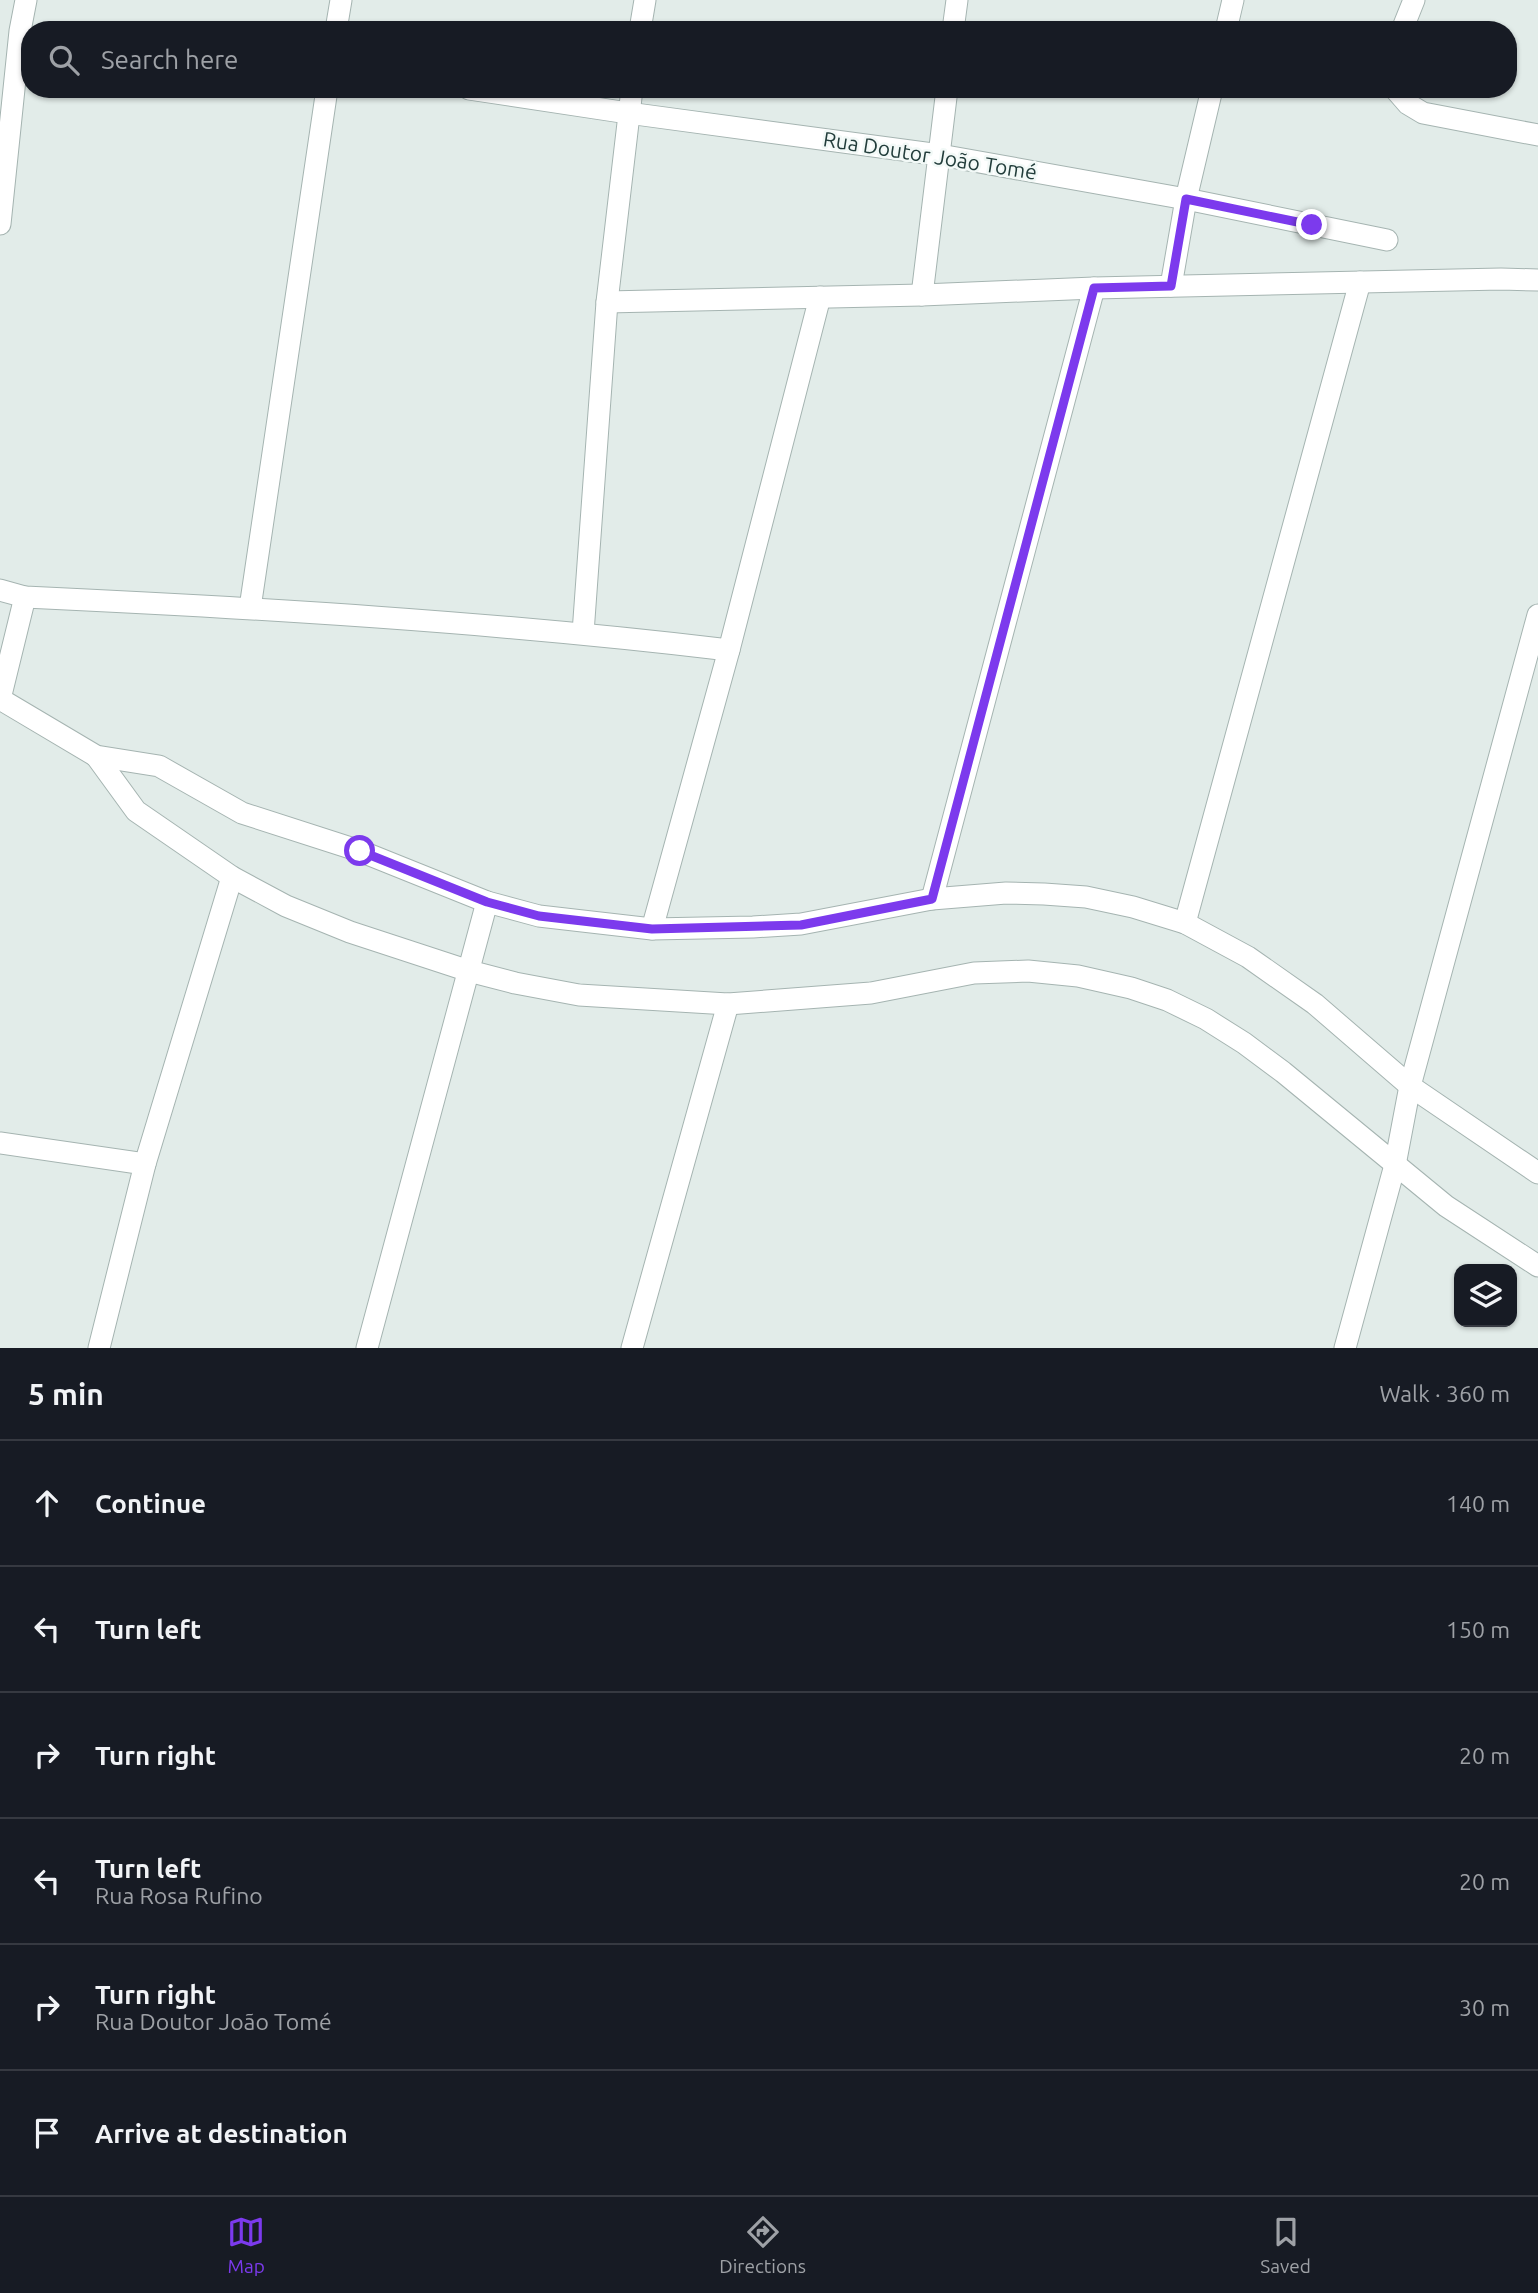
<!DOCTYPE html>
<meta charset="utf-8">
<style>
:root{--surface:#171b24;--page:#20242c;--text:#f1f3f6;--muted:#9ea1a6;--line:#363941;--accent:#7c3aed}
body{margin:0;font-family:Ubuntu,sans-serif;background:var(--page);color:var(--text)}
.controls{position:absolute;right:21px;bottom:21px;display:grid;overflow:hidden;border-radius:14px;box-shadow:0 2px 5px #0004}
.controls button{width:63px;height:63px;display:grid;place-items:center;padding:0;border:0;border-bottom:2px solid var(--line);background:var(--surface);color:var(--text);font:35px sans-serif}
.stop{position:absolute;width:21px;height:21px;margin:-16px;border:5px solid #7c3aed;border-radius:50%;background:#fff}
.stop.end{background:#7c3aed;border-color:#fff;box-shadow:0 2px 7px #0008}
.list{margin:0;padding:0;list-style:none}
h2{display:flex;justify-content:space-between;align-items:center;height:91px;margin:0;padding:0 28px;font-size:30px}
h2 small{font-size:23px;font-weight:400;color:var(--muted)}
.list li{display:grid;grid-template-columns:46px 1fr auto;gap:21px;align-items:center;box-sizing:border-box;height:126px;padding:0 28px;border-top:2px solid var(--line)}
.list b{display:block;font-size:26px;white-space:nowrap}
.list p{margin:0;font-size:23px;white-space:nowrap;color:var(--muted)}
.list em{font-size:23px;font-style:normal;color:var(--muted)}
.icon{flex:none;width:38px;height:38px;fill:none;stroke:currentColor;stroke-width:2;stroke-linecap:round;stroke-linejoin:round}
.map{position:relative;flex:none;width:1538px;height:1348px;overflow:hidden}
.search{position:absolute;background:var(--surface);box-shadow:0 2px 5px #0004;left:21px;right:21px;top:21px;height:77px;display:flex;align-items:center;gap:18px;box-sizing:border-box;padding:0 24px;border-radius:28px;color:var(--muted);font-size:26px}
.sheet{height:847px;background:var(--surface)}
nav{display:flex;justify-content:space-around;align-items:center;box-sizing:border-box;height:98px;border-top:2px solid var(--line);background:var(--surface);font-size:19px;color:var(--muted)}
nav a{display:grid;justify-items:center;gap:4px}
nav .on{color:var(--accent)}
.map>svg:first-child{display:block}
</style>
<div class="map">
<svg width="1538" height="1348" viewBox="0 0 1538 1348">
<rect width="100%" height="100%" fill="#e2ece9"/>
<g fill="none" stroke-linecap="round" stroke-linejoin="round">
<g stroke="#a5b4b1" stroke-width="23">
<g id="minor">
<path d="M336 30 341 0"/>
<path d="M640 30 645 0"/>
<path d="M953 30 957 0"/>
<path d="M1226 30 1233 0"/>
<path d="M1402 30 1414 0"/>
<path d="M469 89 628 113 940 155 1186 199 1387 240"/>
<path d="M1395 89 1408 104 1423 113 1538 135"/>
<path d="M0 224 20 31 26 0"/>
<path d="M1171 286 1186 199 1212 89"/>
<path d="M922 295 947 89"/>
<path d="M607 302 922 295 1094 288 1501 279 1538 280"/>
<path d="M0 590 25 597C260 608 495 622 729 650"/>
<path d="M250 608 327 89"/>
<path d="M583 633 607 302 632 89"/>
<path d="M0 699 96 756 159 766 242 813 360 851 487 902 539 916 652 929 753 927 801 924 932 899 1006 893 1044 894 1086 897 1133 907 1185 923 1248 957 1315 1004 1410 1086 1538 1173"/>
<path d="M0 699 25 597"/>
<path d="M96 756 136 811 232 877 286 906 350 932 469 971 515 983 579 995 728 1004 871 993 974 973 1028 971 1078 976 1131 988 1167 1000 1206 1019 1244 1043 1283 1072 1446 1206 1538 1266"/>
<path d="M932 899 1094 288"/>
<path d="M1185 923 1360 282"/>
<path d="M652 929 729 650 820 297"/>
<path d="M0 1143 145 1164"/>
<path d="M99 1348 145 1164 232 877"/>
<path d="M367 1348 487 902"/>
<path d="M632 1348 728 1004"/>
<path d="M1345 1348 1395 1165 1410 1086 1538 615"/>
</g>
</g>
<use href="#minor" stroke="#fff" stroke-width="21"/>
</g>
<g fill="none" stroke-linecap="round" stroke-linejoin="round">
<path stroke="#7c3aed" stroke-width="9" d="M360 851 487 902 539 916 652 929 801 925 932 899 1094 288 1171 286 1186 199 1312 225"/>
</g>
<g text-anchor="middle" stroke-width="5" stroke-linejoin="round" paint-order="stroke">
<g font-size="21" fill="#223d3b" stroke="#f2f9f7">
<text transform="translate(930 156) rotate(9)" y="7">Rua Doutor João Tomé</text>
</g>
</g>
</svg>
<div class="controls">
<button><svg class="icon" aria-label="layers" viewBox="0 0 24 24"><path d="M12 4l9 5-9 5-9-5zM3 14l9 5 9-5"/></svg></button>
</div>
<div class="stop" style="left:360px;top:851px"></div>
<div class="stop end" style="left:1312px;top:225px"></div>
<div class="search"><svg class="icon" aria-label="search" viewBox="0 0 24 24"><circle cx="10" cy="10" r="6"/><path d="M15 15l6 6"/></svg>Search here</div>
</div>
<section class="sheet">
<h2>5 min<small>Walk · 360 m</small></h2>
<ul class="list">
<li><svg class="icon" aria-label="ahead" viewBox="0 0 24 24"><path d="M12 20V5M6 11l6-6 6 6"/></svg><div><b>Continue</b></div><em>140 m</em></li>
<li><svg class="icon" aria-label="left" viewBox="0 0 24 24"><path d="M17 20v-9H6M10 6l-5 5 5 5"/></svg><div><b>Turn left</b></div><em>150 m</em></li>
<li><svg class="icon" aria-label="right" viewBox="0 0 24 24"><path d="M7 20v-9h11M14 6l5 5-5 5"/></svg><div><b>Turn right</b></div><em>20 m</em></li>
<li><svg class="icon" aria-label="left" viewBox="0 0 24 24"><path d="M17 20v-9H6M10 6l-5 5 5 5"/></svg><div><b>Turn left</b><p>Rua Rosa Rufino</p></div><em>20 m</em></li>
<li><svg class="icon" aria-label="right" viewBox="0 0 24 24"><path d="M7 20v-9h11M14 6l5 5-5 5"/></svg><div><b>Turn right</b><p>Rua Doutor João Tomé</p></div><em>30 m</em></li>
<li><svg class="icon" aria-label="arrive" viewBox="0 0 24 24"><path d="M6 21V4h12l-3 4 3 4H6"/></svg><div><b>Arrive at destination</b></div></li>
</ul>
</section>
<nav>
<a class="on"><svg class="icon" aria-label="map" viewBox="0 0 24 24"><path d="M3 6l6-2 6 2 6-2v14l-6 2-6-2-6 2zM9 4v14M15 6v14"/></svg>Map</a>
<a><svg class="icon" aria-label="directions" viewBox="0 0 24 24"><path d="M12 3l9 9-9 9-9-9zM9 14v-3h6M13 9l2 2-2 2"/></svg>Directions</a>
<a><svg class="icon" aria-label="saved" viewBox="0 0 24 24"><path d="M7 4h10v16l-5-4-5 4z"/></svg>Saved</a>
</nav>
